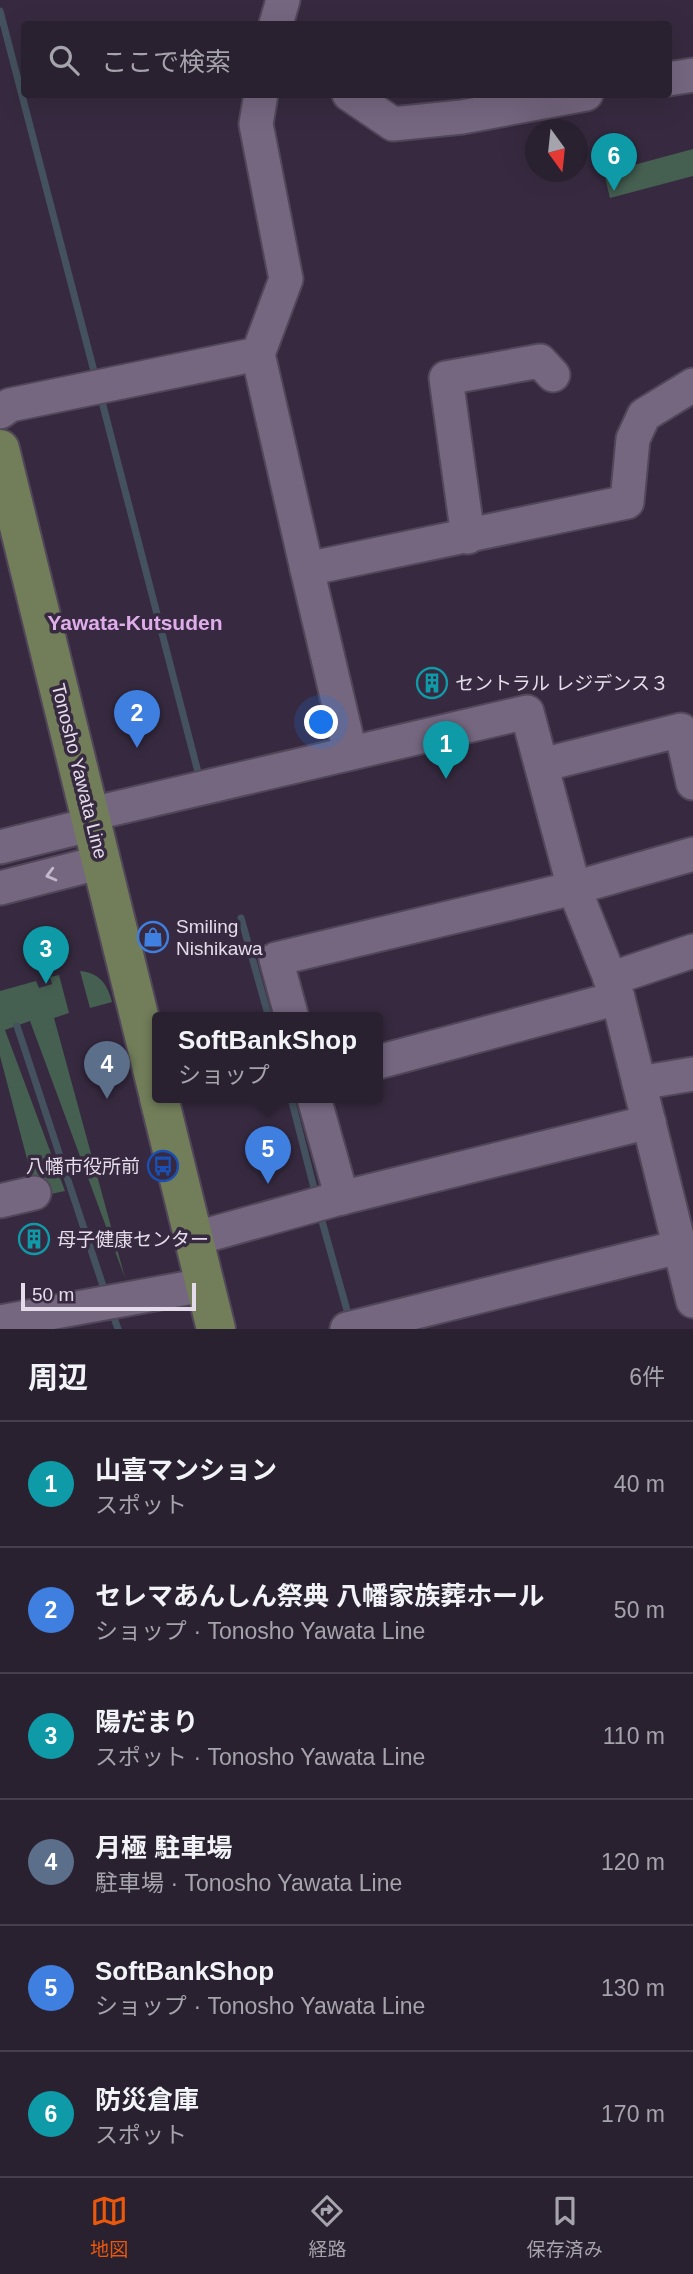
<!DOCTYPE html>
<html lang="ja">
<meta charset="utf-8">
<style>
:root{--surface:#292030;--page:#312838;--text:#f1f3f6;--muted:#a5a3ab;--line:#453e4c;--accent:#ea580c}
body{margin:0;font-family:Arial,"Noto Sans JP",sans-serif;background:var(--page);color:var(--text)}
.compass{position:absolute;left:525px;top:119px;width:63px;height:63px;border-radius:50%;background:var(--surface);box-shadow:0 7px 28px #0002;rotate:165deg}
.scale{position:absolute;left:21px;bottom:18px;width:175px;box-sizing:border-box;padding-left:7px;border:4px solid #e4dcea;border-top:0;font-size:19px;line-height:24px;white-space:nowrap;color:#e4dcea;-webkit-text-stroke:5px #372a40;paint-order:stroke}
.you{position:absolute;left:322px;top:723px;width:24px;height:24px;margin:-18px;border:5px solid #fff;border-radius:50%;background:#1a73e8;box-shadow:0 0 0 10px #1a73e833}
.badge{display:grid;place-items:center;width:46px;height:46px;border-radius:50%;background:var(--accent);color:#fff;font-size:23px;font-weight:700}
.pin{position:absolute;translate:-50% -58px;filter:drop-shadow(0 2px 4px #0008)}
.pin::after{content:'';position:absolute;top:37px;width:24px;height:21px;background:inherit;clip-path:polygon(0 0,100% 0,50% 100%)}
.popup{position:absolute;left:152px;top:1012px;width:231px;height:91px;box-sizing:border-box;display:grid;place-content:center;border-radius:7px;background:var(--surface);filter:drop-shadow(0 2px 5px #0005);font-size:23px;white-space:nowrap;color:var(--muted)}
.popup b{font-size:26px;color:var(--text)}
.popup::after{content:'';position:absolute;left:50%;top:100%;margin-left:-14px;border:14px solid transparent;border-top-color:var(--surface)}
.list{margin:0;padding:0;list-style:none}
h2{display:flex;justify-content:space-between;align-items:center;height:91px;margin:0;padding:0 28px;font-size:30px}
h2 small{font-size:23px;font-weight:400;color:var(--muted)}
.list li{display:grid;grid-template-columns:46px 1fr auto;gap:21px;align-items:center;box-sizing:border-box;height:126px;padding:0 28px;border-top:2px solid var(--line)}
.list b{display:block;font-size:26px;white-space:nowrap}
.list p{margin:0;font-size:23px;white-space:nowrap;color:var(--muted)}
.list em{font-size:23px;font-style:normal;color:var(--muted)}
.icon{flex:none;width:38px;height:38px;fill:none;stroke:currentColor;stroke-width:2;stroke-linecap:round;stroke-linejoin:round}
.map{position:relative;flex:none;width:693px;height:1329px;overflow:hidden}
.search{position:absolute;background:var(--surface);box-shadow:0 7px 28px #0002;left:21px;right:21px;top:21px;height:77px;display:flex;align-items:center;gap:18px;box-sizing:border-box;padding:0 24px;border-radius:7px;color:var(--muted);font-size:26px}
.sheet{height:847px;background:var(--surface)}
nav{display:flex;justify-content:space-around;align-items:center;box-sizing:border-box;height:98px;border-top:2px solid var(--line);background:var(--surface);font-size:19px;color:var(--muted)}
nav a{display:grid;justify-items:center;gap:4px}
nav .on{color:var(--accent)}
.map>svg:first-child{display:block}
</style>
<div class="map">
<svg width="693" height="1329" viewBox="0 0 693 1329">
<rect width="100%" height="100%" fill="#372a40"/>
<g fill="#455f51">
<path d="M693 149V176L610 198 604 173Z"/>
<path d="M80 971C100 973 107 984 112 1002L90 1008Z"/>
<path d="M59 975 69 1013 54 1018 125 1278 30 1021 5 1030 65 1191 37 1197 0 1056V991L36 981 39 988 52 984 50 977Z"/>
</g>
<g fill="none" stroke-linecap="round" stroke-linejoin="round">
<g stroke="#44525f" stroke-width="7">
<path d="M0 11 96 379"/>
<path d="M100 394 199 776"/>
<path d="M241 918 269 1018"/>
<path d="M17 1026 106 1295"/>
<path d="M291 1098 316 1196"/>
<path d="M320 1214 350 1321"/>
<path d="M111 1309 118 1329"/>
</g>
<g stroke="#514759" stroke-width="37">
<g id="minor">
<path d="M276 24 283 0"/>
<path d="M668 79 693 75"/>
<path d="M261 94 256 124 286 279 258 354 307 569 627 502 633 439 644 415 693 385"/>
<path d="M349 94 393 124 462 117 586 94"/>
<path d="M0 412 10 405 258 354"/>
<path d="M468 537 446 378 540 361 553 375"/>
<path d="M307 569 350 752"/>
<path d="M542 765 681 730 693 783"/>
<path d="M91 814 527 712 574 888 618 998 693 1301"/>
<path d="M0 847 93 824"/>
<path d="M0 888 102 862"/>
<path d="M610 979 693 951"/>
<path d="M292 1018 276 959 574 888 693 854"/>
<path d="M378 1062 618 998"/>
<path d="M639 1083 693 1074"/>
<path d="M314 1098 342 1198"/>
<path d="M0 1201 34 1193"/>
<path d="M193 1239 333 1200 649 1122"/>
<path d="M0 1322 204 1285"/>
<path d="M347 1329 679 1247"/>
</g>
</g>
<g stroke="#514759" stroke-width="42">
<g id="major">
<path d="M0 449 158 1093"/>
<path d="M159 1098 216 1329"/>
</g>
</g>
<use href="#minor" stroke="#756780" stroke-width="33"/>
<use href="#major" stroke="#727e5a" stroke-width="38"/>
</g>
<defs><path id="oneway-chevron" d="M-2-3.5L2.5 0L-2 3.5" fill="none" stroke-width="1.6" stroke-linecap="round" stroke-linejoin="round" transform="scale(1.75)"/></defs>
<use stroke="#c3b9ca" href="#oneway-chevron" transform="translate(51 875) rotate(165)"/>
<defs>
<g id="building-ring" transform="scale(1.575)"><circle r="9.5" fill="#372a40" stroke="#0f9aa8" stroke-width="1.5"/><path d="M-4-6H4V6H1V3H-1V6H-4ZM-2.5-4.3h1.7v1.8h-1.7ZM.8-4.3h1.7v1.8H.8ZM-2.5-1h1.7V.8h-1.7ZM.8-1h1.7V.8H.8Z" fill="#0f9aa8"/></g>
<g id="shop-ring" transform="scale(1.575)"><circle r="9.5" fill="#372a40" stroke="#3f7fe0" stroke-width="1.5"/><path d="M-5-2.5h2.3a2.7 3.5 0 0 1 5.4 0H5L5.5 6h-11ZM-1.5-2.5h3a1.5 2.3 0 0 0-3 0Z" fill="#3f7fe0"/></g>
<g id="bus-ring" transform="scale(1.575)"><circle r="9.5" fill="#372a40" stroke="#1a4fb4" stroke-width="1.5"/><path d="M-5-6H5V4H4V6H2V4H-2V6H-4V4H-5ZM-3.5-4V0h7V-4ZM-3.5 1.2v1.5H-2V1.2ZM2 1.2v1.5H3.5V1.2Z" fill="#1a4fb4"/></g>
</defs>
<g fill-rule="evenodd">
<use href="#building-ring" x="432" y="683"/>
<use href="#shop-ring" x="153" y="937"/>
<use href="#bus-ring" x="163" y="1166"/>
<use href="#building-ring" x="34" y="1239"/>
</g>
<g text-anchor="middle" stroke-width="7" stroke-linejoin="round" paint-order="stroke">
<g font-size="19" fill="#e4dcea" stroke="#372a40" text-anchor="start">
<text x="455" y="690">セントラル レジデンス３</text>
<text x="176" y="933">Smiling<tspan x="176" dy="22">Nishikawa</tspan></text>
<text x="140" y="1173" text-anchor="end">八幡市役所前</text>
<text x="57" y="1246">母子健康センター</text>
</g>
<g font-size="19" fill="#e4dcea" stroke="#372a40">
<text transform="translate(80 771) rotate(76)" y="7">Tonosho Yawata Line</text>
</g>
<g font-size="21" font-weight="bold" fill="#e0adeb" stroke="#372a40">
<text x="135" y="630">Yawata-Kutsuden</text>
</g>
</g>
</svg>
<svg class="compass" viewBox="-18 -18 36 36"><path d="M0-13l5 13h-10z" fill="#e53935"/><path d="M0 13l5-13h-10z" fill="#a5a3ab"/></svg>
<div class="scale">50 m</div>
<div class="you"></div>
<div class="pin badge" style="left:446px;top:779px;background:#0f9aa8">1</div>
<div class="pin badge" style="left:137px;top:748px;background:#3f7fe0">2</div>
<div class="pin badge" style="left:46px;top:984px;background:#0f9aa8">3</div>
<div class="pin badge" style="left:107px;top:1099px;background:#5c6f8a">4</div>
<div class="pin badge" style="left:268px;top:1184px;background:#3f7fe0">5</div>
<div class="popup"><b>SoftBankShop</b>ショップ</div>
<div class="pin badge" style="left:614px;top:191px;background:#0f9aa8">6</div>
<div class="search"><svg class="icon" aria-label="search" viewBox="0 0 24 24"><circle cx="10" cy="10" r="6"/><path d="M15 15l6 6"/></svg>ここで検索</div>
</div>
<section class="sheet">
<h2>周辺<small>6件</small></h2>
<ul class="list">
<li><span class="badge" style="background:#0f9aa8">1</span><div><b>山喜マンション</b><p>スポット</p></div><em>40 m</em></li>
<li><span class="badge" style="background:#3f7fe0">2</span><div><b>セレマあんしん祭典 八幡家族葬ホール</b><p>ショップ · Tonosho Yawata Line</p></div><em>50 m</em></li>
<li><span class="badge" style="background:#0f9aa8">3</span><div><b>陽だまり</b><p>スポット · Tonosho Yawata Line</p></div><em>110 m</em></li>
<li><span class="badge" style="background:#5c6f8a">4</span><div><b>月極 駐車場</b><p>駐車場 · Tonosho Yawata Line</p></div><em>120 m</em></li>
<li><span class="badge" style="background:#3f7fe0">5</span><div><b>SoftBankShop</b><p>ショップ · Tonosho Yawata Line</p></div><em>130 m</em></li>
<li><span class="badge" style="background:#0f9aa8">6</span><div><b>防災倉庫</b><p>スポット</p></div><em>170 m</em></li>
</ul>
</section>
<nav>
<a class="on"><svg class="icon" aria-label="map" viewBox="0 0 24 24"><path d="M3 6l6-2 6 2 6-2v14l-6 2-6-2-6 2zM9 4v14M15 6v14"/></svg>地図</a>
<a><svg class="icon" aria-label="directions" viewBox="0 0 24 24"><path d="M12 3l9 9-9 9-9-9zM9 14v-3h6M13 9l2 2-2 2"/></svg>経路</a>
<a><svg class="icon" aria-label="saved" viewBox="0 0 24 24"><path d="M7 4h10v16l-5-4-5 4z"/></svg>保存済み</a>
</nav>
